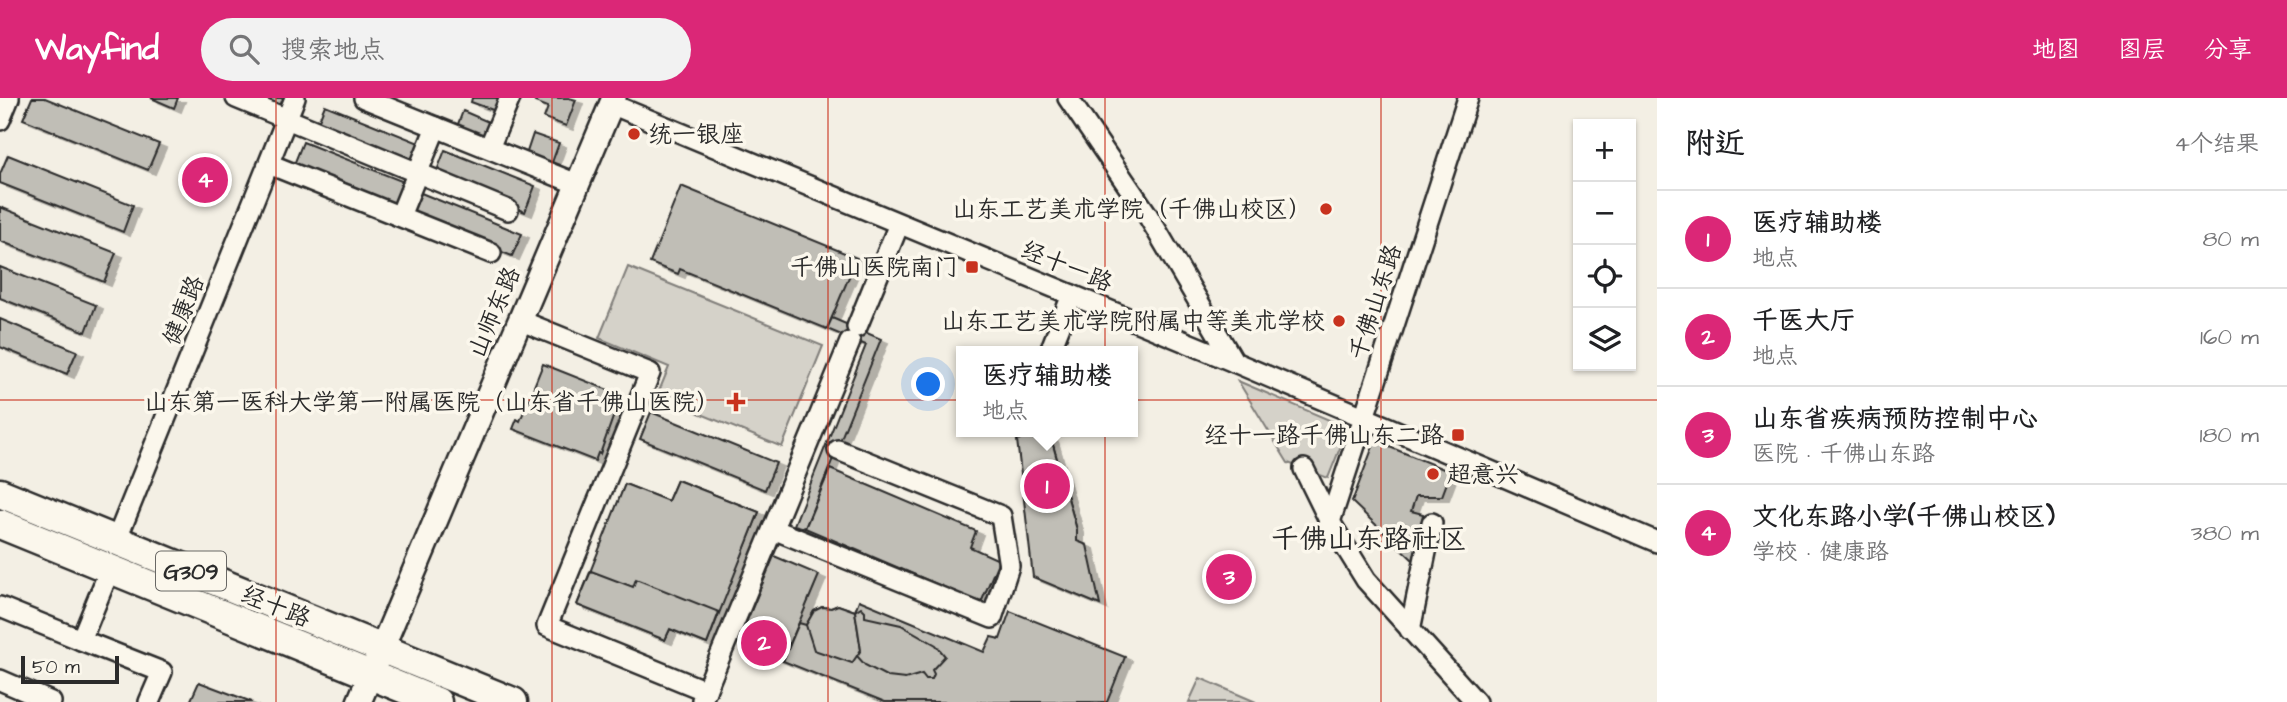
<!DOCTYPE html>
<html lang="zh">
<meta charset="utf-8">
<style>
:root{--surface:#fff;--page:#f2f2f2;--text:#202124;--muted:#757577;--line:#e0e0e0;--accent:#db2777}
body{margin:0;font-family:"Architects Daughter","LXGW WenKai TC",sans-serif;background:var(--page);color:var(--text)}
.controls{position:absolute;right:21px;top:21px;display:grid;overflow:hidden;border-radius:0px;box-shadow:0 2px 5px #0004}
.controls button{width:63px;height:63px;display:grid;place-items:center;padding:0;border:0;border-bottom:2px solid var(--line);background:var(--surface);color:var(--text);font:35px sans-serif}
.scale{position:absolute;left:21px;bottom:18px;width:98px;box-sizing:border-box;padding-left:7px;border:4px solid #2b2b2b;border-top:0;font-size:19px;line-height:24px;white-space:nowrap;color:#2b2b2b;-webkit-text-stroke:5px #fbf7ec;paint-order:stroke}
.you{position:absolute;left:929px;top:287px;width:24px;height:24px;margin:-18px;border:5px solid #fff;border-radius:50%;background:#1a73e8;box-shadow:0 0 0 10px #1a73e833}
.badge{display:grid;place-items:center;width:46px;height:46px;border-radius:50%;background:var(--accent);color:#fff;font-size:23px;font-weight:700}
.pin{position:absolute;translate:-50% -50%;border:4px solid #fff;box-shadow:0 2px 7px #0006}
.popup{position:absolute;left:956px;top:248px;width:182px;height:91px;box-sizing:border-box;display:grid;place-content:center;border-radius:0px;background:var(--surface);filter:drop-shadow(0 2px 5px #0005);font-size:23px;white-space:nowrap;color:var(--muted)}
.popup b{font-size:26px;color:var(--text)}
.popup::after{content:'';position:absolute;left:50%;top:100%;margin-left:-14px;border:14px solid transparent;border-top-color:var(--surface)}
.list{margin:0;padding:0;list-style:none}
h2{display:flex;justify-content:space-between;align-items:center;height:91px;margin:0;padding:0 28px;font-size:30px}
h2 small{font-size:23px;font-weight:400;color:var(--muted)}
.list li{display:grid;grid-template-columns:46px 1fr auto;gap:21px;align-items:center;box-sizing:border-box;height:98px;padding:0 28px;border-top:2px solid var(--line)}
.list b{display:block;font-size:26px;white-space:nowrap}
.list p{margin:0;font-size:23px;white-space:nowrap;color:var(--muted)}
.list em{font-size:23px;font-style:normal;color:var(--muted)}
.icon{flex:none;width:38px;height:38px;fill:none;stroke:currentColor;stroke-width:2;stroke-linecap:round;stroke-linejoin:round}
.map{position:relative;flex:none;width:1657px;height:604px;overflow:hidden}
header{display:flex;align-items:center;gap:42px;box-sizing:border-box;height:98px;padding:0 35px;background:var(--accent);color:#fff}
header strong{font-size:33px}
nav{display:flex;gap:38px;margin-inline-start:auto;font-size:24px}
.search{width:490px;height:63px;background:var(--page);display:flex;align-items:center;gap:18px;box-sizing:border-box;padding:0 24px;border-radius:38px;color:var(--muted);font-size:26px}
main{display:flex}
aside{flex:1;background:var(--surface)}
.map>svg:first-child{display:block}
</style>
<header>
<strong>Wayfind</strong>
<div class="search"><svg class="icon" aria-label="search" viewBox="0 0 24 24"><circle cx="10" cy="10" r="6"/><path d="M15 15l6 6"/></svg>搜索地点</div>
<nav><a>地图</a><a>图层</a><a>分享</a></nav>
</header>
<main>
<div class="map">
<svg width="1657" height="604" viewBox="0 0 1657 604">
<defs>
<filter id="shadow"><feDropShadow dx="7" dy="4" stdDeviation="0" flood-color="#0004"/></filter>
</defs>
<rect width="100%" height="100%" fill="#f3efe4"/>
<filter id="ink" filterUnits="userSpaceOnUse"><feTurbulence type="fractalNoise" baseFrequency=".0143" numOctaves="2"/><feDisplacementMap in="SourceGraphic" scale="14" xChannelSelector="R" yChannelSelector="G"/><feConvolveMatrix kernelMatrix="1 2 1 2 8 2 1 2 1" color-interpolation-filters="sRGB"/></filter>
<g filter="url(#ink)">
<g fill="#d5d2c9" stroke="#807e7a" stroke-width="2">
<path d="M628 169 823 248 782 349 657 298 669 269 599 240Z"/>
<path d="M1238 283 1348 330 1328 380 1288 365Z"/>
<path d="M1200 580 1256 604H1189Z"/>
</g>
<g fill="#c0beb6" stroke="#2b2b2b" stroke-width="2" filter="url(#shadow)">
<path d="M32 0H45L159 46 148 72 23 21Z"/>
<path d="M151 0H178L174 10Z"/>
<path d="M255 0H284L280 10Z"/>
<path d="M472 0H507L501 15 471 4Z"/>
<path d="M537 0H569L576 2 566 28 544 20 548 9 535 4Z"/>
<path d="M325 7 424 47 415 69 316 29Z"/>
<path d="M463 13 491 25 484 44 455 34Z"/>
<path d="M533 36 559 45 550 70 525 60Z"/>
<path d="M303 44 404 84 394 109 293 69Z"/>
<path d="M445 52 535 88 525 114 435 78Z"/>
<path d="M8 57 133 107 123 134 0 85V76Z"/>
<path d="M681 88 857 160 827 231 680 171 678 176 650 165Z"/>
<path d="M421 95 522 136 512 158 411 118Z"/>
<path d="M0 109 116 155 104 184 0 143Z"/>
<path d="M0 169 96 207 86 234 0 200Z"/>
<path d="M832 220 881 241 805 430 794 427 866 247 827 231Z"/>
<path d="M0 221 77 253 67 276 0 249Z"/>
<path d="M543 266 621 297 600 356 598 355 595 363 513 331 517 321 520 323Z"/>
<path d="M651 314 776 365 765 392 640 341Z"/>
<path d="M1037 336 1040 343 1051 340 1077 432 1069 434 1071 441 1048 448 1017 342Z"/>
<path d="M1037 336 1040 343 1051 340 1077 432V443L1087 447 1100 507 1033 479 1017 342Z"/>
<path d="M1375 343 1451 374 1442 398H1416L1411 413 1423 416 1415 464 1352 404Z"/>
<path d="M830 371 976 433 970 449 999 462 981 505 805 430Z"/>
<path d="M677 382 759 414 739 464 614 415 625 386 668 403Z"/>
<path d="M677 382 759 414 707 546 670 531 665 542 577 507 625 386 668 403Z"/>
<path d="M774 458 819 477 790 546 745 527Z"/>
<path d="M591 473 633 489 636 481 719 514 707 546 670 531 665 542 577 507Z"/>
<path d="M859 502 984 554 991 539 1000 541 1010 513 1125 559 1107 604H885L783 563 799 525 806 527 814 513 822 509 831 510 838 507 855 513Z"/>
<path d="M838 507 855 513 861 552 852 565 814 552 806 527 814 513 822 509 831 510Z"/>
<path d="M861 509 865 513V519L901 527 936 547 945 558 932 572 934 576 932 581H926L922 576 905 581 888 579 865 567 857 558 861 552 855 513Z"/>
<path d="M745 527 790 546 783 563 738 544Z"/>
<path d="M199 584 252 604H190Z"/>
</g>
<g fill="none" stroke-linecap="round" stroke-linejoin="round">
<g stroke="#2b2b2b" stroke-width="24">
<g id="minor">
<path d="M236 0 508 112"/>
<path d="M364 0 577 86"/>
<path d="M1068 0 1147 116 1234 264"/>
<path d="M611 6 1234 264 1657 444"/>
<path d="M0 22 9 0"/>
<path d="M489 50 510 0"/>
<path d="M269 66 491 155"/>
<path d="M400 118 436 29"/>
<path d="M519 222 650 275 547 528 706 593"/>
<path d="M857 229 899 126"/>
<path d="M1050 253 1072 197"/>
<path d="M1304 371 1330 424 1366 482 1476 604"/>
<path d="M1330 424 1468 0"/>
<path d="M773 431 992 520 1009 468 1001 418 838 352"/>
<path d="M116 443 295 0"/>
<path d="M0 509 81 542 110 471"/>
<path d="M1410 532 1432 425"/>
<path d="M81 542 162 574 149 604"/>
<path d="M0 582 51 604"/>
<path d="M702 602 850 244"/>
</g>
</g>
<g stroke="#2b2b2b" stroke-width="28">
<path id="major" d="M359 604 614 0"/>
</g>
<g stroke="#2b2b2b" stroke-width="33">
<g id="highway">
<path d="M0 395 513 604"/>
<path d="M0 426 437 604"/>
</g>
</g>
<use href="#minor" stroke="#fbf7ec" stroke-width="19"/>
<use href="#major" stroke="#fbf7ec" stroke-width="23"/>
<use href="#highway" stroke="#fbf7ec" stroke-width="28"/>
</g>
</g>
<path fill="none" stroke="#c8321e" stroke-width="2" stroke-opacity="0.55" d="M276 0V604M552 0V604M828 0V604M1105 0V604M1381 0V604M0 302H1657"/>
<g fill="#c8321e" stroke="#fbf7ec" stroke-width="2.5">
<circle cx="634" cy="36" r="7"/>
<circle cx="1326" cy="111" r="7"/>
<rect x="965" y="162" width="14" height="14" rx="3.5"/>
<circle cx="1339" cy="223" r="7"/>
<path d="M732.5 293.5h7v7h7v7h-7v7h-7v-7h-7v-7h7z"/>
<rect x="1451" y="330" width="14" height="14" rx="3.5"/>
<circle cx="1433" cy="376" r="7"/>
</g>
<g text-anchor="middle" stroke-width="7" stroke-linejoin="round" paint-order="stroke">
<rect fill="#fbf7ec" stroke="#696865" stroke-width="2" x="156" y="453.5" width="70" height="39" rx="5"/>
<g font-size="23" font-weight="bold" fill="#2b2b2b">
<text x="191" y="481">G309</text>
</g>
<g font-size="24" fill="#2b2b2b" stroke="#fbf7ec" text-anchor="end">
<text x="648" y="44" text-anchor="start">统一银座</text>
<text x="1312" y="119">山东工艺美术学院（千佛山校区）</text>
<text x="958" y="177">千佛山医院南门</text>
<text x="1325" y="231">山东工艺美术学院附属中等美术学校</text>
<text x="720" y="312">山东第一医科大学第一附属医院（山东省千佛山医院）</text>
<text x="1444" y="345">经十一路千佛山东二路</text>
<text x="1447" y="384" text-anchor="start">超意兴</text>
</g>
<g font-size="24" fill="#2b2b2b" stroke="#fbf7ec">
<text transform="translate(1067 168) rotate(22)" y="8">经十一路</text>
<text transform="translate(1375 204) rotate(-72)" y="8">千佛山东路</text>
<text transform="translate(183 212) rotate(-68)" y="8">健康路</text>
<text transform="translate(494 214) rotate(-67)" y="8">山师东路</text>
<text transform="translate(276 508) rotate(22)" y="8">经十路</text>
</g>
<g font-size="28" fill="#2b2b2b" stroke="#fbf7ec">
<text x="1369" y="450">千佛山东路社区</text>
</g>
</g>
</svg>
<div class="controls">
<button>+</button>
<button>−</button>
<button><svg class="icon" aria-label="locate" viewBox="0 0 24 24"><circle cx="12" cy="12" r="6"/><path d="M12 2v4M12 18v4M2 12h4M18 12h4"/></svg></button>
<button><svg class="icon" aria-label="layers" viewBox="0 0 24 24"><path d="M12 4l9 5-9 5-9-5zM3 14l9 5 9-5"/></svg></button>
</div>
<div class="scale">50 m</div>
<div class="you"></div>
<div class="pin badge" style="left:1047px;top:388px">1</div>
<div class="popup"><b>医疗辅助楼</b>地点</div>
<div class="pin badge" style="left:764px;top:545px">2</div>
<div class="pin badge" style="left:1229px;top:479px">3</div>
<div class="pin badge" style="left:205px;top:82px">4</div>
</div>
<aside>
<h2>附近<small>4个结果</small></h2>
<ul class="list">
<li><span class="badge">1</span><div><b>医疗辅助楼</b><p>地点</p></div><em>80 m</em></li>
<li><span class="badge">2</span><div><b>千医大厅</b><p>地点</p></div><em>160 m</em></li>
<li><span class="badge">3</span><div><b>山东省疾病预防控制中心</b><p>医院 · 千佛山东路</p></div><em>180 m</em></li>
<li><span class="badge">4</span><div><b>文化东路小学(千佛山校区)</b><p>学校 · 健康路</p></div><em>380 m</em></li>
</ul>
</aside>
</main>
